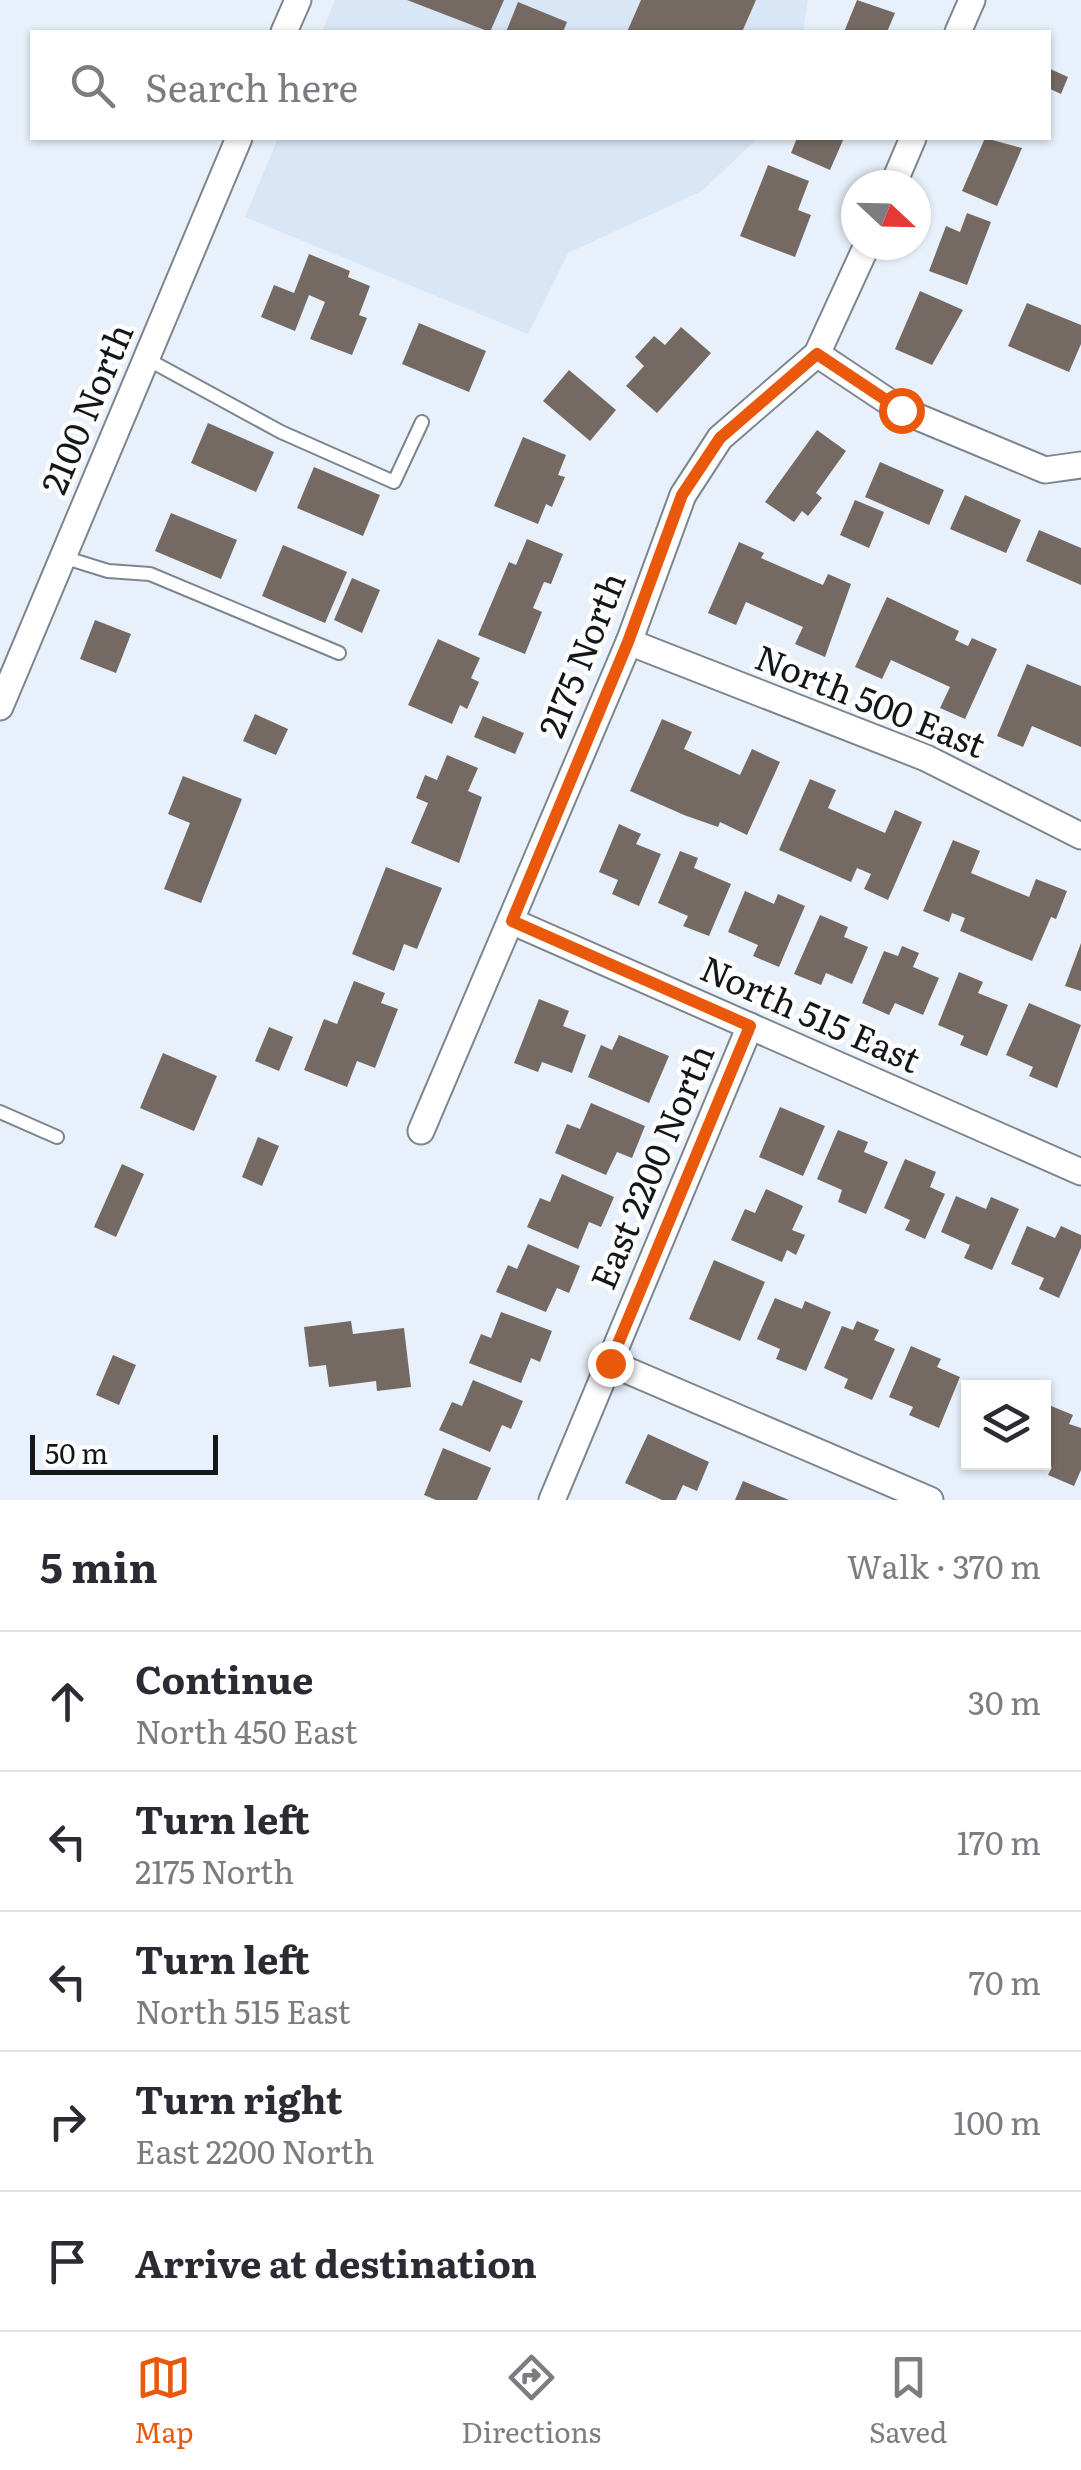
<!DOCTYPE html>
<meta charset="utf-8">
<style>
:root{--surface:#fff;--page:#f7f7f7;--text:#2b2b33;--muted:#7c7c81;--line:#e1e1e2;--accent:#ea580c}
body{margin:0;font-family:Literata,serif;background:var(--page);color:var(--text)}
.controls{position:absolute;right:30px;bottom:30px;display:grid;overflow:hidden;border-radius:0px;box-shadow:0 2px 8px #0004}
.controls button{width:90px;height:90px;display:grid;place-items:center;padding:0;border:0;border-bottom:2px solid var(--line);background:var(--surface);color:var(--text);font:50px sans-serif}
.compass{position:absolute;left:841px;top:170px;width:90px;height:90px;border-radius:50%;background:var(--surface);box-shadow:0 2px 8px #0004;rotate:112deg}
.scale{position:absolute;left:30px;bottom:25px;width:188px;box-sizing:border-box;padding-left:10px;border:5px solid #14171a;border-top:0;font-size:28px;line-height:35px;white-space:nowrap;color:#14171a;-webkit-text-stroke:8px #fdfdfd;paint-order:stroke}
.stop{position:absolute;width:30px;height:30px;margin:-22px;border:8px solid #ea580c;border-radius:50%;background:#fff}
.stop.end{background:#ea580c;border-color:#fff;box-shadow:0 2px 10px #0008}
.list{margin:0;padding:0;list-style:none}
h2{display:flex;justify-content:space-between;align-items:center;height:130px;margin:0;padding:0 40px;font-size:42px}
h2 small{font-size:32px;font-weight:400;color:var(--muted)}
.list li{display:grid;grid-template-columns:65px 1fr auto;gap:30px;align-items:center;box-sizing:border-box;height:140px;padding:0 40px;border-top:2px solid var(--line)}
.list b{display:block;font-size:38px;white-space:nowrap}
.list p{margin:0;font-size:32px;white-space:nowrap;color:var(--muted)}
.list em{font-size:32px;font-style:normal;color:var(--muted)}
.icon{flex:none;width:55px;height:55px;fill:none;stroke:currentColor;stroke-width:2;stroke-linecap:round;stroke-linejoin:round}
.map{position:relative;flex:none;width:1081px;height:1500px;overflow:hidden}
.search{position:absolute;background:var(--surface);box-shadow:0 2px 8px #0004;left:30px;right:30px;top:30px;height:110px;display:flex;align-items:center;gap:25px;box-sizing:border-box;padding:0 35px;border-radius:0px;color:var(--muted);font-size:38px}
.sheet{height:830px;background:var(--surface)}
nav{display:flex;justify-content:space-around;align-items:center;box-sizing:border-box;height:140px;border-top:2px solid var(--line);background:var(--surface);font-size:28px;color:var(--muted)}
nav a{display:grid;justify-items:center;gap:5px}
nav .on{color:var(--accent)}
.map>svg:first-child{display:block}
</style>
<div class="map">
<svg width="1081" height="1500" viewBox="0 0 1081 1500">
<rect width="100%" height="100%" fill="#e8f1fb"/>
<g fill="#d8e6f6">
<path d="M335 0H808L803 32H322Z"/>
<path d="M278 138H758L702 191 568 253 528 334 245 217Z"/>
</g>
<g fill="#746a63">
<path d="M407 0H504L490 32Z"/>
<path d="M641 0H756L742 32H627Z"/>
<path d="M857 0 895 13 887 32H844Z"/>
<path d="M518 2 567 22 563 32H506Z"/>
<path d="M1048 68 1068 77 1061 94 1048 88Z"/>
<path d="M797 138H844L830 170 791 153Z"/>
<path d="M985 138 1022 148 997 206 962 191Z"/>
<path d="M768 165 809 181 798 210 811 215 795 257 740 236Z"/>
<path d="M967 213 991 222 967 285 929 271 946 226 960 232Z"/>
<path d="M309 254 350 271 348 277 370 286 359 315 367 318 352 355 310 339 325 302 309 295 295 331 261 317 274 285 294 293Z"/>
<path d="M920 291 963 310 932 365 895 349Z"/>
<path d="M1027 303 1081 325V344L1069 372 1008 346Z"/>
<path d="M419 323 486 351 469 392 402 364Z"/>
<path d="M681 327 711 353 657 413 626 386 644 366 635 357 654 336 665 345Z"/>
<path d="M569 370 616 410 590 441 543 401Z"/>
<path d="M208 423 274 452 256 492 191 463Z"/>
<path d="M817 430 846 451 816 493 822 498 808 516 802 511 794 522 765 502Z"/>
<path d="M523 437 566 455 558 475 565 477 552 507 546 504 538 524 494 506Z"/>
<path d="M880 462 944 490 929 525 865 497Z"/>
<path d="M314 467 380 495 363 536 297 508Z"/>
<path d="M965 495 1021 520 1006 553 950 529Z"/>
<path d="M855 500 884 512 869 548 840 535Z"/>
<path d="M171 513 237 540 221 579 155 551Z"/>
<path d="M1039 530 1081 548V585L1026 561Z"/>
<path d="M527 539 563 554 551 584 544 582 533 608 542 612 525 654 478 635 509 562 516 565Z"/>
<path d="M739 542 764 553 761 558 823 585 828 574 851 584 825 657 795 644 803 627 746 602 736 625 708 613Z"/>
<path d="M283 545 347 572 325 623 262 596Z"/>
<path d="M352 578 380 590 362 633 334 620Z"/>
<path d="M887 597 959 631 955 640 968 646 972 638 997 649 965 719 940 708 950 687 891 660 882 679 855 667Z"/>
<path d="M95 620 131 634 116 673 80 659Z"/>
<path d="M438 639 480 658 471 678 479 682 467 709 460 705 452 724 408 705Z"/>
<path d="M1027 664 1081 686V747L1032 726 1023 747 997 736Z"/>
<path d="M255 714 288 729 276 755 243 741Z"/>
<path d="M483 716 524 733 515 754 474 737Z"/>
<path d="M662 719 692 732 684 749 740 775 752 749 780 762 747 835 720 822 718 827 684 815 630 791Z"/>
<path d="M447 755 478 768 468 791 482 797 459 863 411 843 428 803 416 798 425 775 437 780Z"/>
<path d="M183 776 242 799 201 903 164 889 190 823 168 814Z"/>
<path d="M810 779 836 790 828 808 885 833 895 810 922 822 888 900 864 889 871 874 857 868 851 882 779 850Z"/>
<path d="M619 824 641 834 636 844 661 854 639 906 612 894 618 880 599 872Z"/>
<path d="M953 840 980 851 971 873 1029 897 1036 879 1067 891 1056 919 1051 917 1032 961 960 931 965 918 952 913 949 922 923 911Z"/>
<path d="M680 851 698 858 694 868 731 884 709 936 683 926 688 916 658 903Z"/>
<path d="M386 867 442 888 417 949 404 944 394 971 352 954Z"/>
<path d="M745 891 774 904 778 894 805 906 779 967 753 956 758 945 728 932Z"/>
<path d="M820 915 848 927 844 937 868 947 852 984 826 973 821 985 794 974Z"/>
<path d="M1081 943V991L1065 986Z"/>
<path d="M902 946 919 953 913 967 939 978 923 1015 895 1003 889 1015 862 1003 884 951 898 956Z"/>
<path d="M959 972 983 982 978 993 1008 1005 987 1056 960 1045 964 1036 938 1025Z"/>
<path d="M354 981 385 993 381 1003 398 1009 375 1068 357 1061 347 1087 304 1070 324 1019 337 1024Z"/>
<path d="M539 999 569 1011 563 1026 586 1035 572 1073 542 1062 538 1072 514 1063Z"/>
<path d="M1029 1003 1081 1025 1057 1088 1029 1076 1033 1067 1006 1055Z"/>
<path d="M269 1027 293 1037 279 1071 255 1061Z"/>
<path d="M619 1035 669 1056 649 1103 588 1077 601 1045 612 1050Z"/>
<path d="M163 1053 217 1076 194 1131 140 1108Z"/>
<path d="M591 1103 645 1126 632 1158 617 1152 606 1175 555 1153 567 1124 580 1129Z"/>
<path d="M780 1107 825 1126 803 1176 759 1157Z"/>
<path d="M838 1130 868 1142 864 1152 888 1162 866 1214 838 1202 842 1190 817 1179Z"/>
<path d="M258 1137 279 1146 262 1186 242 1177Z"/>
<path d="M905 1159 936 1172 930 1187 945 1194 925 1239 905 1230 910 1220 884 1208Z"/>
<path d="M122 1164 144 1174 116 1237 94 1227Z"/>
<path d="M562 1174 614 1197 601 1227 589 1222 578 1249 527 1227 540 1198 550 1202Z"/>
<path d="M766 1189 803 1206 792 1230 805 1235 796 1255 787 1250 782 1262 731 1240 745 1209 755 1213Z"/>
<path d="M956 1196 986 1209 991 1197 1019 1209 992 1270 964 1258 970 1245 941 1232Z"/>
<path d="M1027 1226 1055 1238 1061 1226 1081 1235V1248L1059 1298 1039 1289 1044 1278 1011 1264Z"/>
<path d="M528 1244 580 1266 569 1293 557 1288 546 1312 496 1292 508 1265 517 1269Z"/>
<path d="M714 1260 765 1282 740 1341 689 1319Z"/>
<path d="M775 1298 802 1309 805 1301 831 1312 806 1371 776 1359 780 1349 757 1339Z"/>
<path d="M501 1312 552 1331 540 1362 531 1358 521 1383 469 1363 481 1334 491 1338Z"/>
<path d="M351 1321 353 1334 404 1328 411 1387 377 1391 376 1381 329 1387 326 1365 309 1367 304 1327Z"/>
<path d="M857 1321 879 1330 874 1340 895 1349 872 1400 844 1388 848 1379 824 1368 842 1326 853 1330Z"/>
<path d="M911 1346 941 1359 937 1367 960 1377 939 1428 909 1415 913 1407 889 1397Z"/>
<path d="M113 1355 136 1365 119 1405 96 1395Z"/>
<path d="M473 1380 523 1401 511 1429 502 1425 490 1452 439 1430 452 1402 462 1406Z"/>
<path d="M1044 1403 1073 1415 1069 1424 1081 1428V1470L1074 1486 1048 1475 1052 1467 1044 1463Z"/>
<path d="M648 1434 709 1462 697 1491 683 1485 676 1500H662L625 1483Z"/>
<path d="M443 1448 491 1468 477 1500H436L424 1495Z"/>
<path d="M743 1481 789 1500H735Z"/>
</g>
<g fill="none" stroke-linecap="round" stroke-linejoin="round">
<g stroke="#7d858e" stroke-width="16">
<g id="service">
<path d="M147 359 281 432 394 482 422 422"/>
<path d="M63 557 108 571 150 574 339 653"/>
<path d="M0 1112 57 1137"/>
</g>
</g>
<g stroke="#7d858e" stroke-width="29">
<g id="minor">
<path d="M284 32 298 0"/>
<path d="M958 32 972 0"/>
<path d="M893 185 913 138"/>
<path d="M817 354 901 410 1045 470 1081 465"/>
<path d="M629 642 926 758 1081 836"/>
<path d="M0 707 239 138"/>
<path d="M511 921 1081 1172"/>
<path d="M421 1131 629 642 683 495 720 438 817 354 867 245"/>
<path d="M610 1363 930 1500"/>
<path d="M552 1500 750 1026"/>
</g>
</g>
<use href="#service" stroke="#fff" stroke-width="12"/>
<use href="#minor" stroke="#fff" stroke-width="25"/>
</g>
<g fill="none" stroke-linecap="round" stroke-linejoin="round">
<path stroke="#ea580c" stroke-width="12" d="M610 1363 750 1026 512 921 628 642 682 495 720 438 817 354 901 410"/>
</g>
<g text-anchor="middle" stroke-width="9" stroke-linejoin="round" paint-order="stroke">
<g font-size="35" fill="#14171a" stroke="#fdfdfd">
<text transform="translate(88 409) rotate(-67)" y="12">2100 North</text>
<text transform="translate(583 655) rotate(-68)" y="12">2175 North</text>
<text transform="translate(870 702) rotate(22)" y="12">North 500 East</text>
<text transform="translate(810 1015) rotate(24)" y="12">North 515 East</text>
<text transform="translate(653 1167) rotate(-67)" y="12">East 2200 North</text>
</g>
</g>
</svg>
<div class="controls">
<button><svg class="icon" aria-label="layers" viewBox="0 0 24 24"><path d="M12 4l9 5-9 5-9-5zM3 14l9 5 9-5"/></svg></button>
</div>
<svg class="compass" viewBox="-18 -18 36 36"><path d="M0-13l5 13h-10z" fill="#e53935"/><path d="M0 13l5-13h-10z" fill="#7c7c81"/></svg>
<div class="scale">50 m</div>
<div class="stop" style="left:901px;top:410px"></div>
<div class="stop end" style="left:610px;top:1363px"></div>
<div class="search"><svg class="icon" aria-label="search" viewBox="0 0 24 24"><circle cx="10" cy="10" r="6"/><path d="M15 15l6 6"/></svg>Search here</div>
</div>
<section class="sheet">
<h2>5 min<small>Walk · 370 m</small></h2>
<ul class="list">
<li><svg class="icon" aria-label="ahead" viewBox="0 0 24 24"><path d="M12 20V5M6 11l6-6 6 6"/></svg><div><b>Continue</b><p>North 450 East</p></div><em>30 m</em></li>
<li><svg class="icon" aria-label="left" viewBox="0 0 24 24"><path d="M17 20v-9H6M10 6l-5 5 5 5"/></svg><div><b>Turn left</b><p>2175 North</p></div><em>170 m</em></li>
<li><svg class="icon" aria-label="left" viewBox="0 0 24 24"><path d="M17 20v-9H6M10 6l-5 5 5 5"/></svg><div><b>Turn left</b><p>North 515 East</p></div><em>70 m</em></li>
<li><svg class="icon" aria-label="right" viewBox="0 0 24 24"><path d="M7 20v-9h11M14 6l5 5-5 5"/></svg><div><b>Turn right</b><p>East 2200 North</p></div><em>100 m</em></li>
<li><svg class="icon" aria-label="arrive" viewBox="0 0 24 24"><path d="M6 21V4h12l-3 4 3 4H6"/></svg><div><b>Arrive at destination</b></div></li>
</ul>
</section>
<nav>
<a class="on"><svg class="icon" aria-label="map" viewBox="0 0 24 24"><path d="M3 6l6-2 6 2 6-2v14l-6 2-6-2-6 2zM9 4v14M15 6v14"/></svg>Map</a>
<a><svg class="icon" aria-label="directions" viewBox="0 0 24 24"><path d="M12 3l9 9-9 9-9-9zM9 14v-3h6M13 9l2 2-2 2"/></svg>Directions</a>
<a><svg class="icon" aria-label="saved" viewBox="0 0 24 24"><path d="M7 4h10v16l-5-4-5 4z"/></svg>Saved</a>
</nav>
